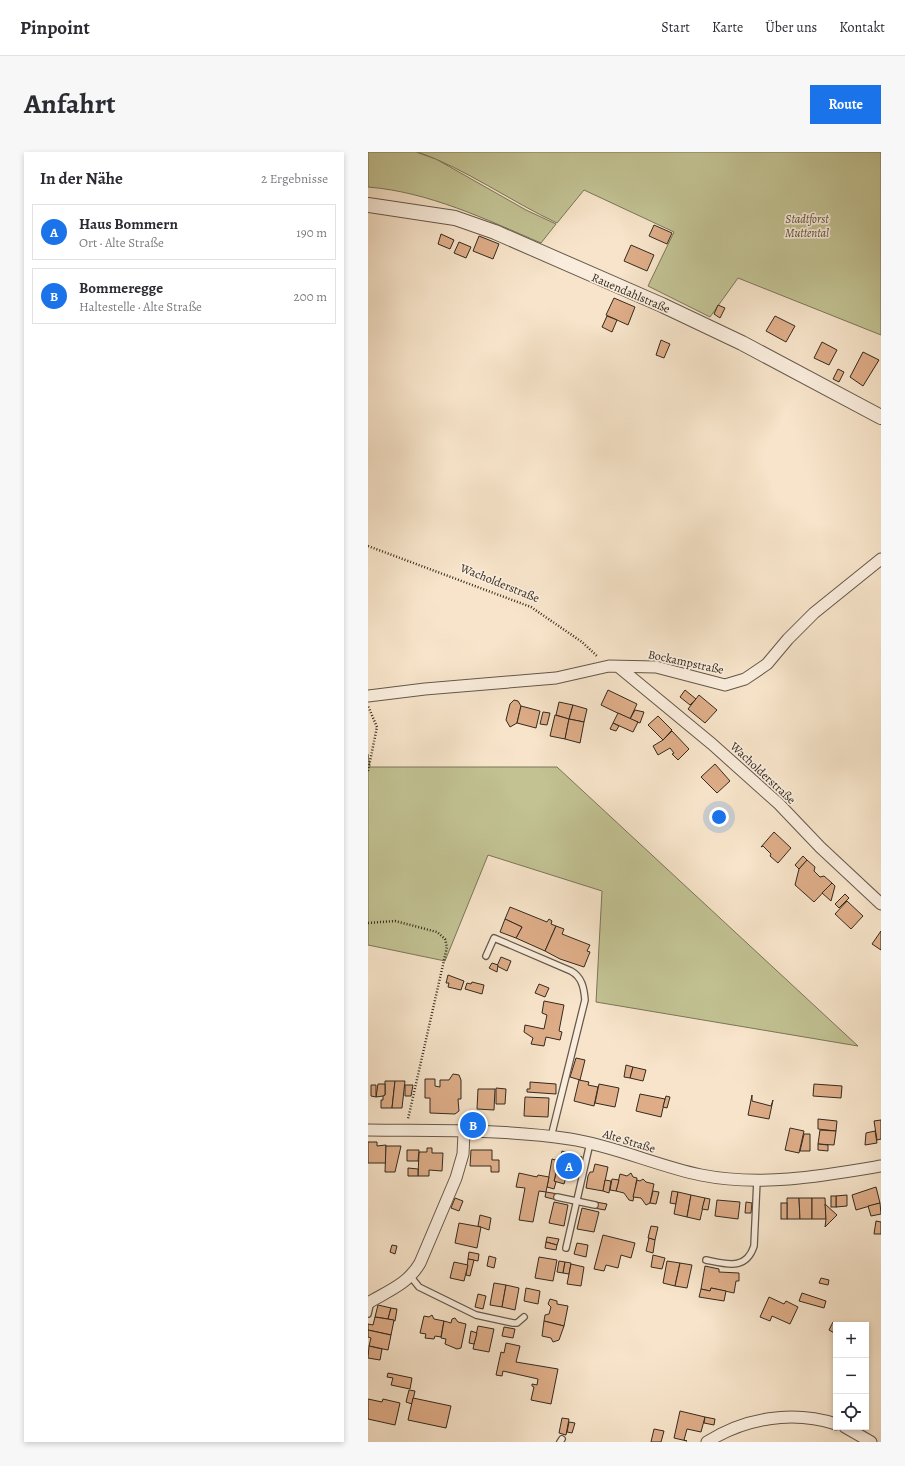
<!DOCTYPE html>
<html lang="de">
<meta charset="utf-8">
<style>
:root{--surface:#fff;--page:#f7f7f7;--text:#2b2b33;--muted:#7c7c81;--line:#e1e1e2;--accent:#1a73e8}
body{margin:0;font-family:Alegreya,serif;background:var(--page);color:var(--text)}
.controls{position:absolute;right:12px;bottom:12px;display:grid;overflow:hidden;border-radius:0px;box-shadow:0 2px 6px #0003}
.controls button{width:36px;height:36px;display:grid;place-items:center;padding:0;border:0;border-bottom:1px solid var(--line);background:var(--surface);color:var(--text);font:20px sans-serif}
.you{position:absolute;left:351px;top:665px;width:14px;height:14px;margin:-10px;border:3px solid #fff;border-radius:50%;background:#1a73e8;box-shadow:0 0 0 6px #1a73e833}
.badge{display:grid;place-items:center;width:26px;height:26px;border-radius:50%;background:var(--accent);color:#fff;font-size:13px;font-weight:700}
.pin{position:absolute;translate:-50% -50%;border:2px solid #fff;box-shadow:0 1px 4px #0006}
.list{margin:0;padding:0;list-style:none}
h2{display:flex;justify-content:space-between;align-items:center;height:52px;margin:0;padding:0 16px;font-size:17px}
h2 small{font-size:13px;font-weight:400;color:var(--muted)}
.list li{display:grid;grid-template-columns:26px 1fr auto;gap:12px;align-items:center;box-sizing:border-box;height:56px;margin:0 8px 8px;padding:0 8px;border:1px solid var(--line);border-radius:0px}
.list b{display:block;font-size:15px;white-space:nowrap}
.list p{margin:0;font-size:13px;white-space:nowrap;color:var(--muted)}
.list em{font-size:13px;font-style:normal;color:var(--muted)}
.icon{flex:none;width:22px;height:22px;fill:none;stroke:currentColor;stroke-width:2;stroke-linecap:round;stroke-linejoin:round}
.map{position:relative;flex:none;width:513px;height:1290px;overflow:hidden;border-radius:0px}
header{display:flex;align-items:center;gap:24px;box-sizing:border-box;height:56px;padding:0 20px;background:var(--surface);border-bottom:1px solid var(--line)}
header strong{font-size:19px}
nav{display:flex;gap:22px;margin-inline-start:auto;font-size:14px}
.intro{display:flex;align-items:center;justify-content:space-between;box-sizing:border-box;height:96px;padding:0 24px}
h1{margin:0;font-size:28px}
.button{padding:10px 18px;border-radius:0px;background:var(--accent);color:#fff;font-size:14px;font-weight:700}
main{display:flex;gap:24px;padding:0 24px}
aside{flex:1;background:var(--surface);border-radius:0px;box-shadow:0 2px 6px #0003}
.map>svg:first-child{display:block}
</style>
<header>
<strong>Pinpoint</strong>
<nav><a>Start</a><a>Karte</a><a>Über uns</a><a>Kontakt</a></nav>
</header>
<div class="intro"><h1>Anfahrt</h1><a class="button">Route</a></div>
<main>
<aside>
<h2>In der Nähe<small>2 Ergebnisse</small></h2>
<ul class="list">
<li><span class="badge">A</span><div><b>Haus Bommern</b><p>Ort · Alte Straße</p></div><em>190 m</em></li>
<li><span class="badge">B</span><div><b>Bommeregge</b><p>Haltestelle · Alte Straße</p></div><em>200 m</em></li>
</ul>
</aside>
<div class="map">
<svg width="513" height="1290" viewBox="0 0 513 1290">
<rect width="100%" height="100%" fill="#f7e4ca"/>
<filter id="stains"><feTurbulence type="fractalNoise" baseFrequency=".005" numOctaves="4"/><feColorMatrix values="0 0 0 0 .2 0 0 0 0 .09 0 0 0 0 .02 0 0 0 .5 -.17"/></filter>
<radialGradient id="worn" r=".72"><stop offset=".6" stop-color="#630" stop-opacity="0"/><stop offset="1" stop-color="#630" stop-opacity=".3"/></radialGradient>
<g fill="#c2c293" stroke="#7a7659">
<path d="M0 0H48L68 7 158 58 188 72 173 91C117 67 61 40 0 35Z"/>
<path d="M50 0H513V183L370 126 342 165 280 134 306 80 216 38 189 71C142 49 98 17 50 0Z"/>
<path d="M0 602 2 615H189L490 894 228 850 234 739 120 703 77 809 0 793Z"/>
</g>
<g fill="#dead88" stroke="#332a1f">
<path d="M286 73 304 81 299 92 281 84Z"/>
<path d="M73 82 86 88 82 97 70 92Z"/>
<path d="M111 84 131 92 125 107 105 99Z"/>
<path d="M91 90 103 95 98 106 86 101Z"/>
<path d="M263 93 286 103 279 119 256 109Z"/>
<path d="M246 146 267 155 260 173 238 163Z"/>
<path d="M350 153 357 156 352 166 346 162Z"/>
<path d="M239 164 249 168 244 180 234 175Z"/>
<path d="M407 164 427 174 418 190 398 179Z"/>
<path d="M293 188 302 192 296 206 288 203Z"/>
<path d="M454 190 469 198 461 213 446 206Z"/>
<path d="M495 200 511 208 495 234 482 225Z"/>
<path d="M470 217 476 220 471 230 465 227Z"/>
<path d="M240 538 269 552 262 567 233 553Z"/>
<path d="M317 538 328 547 322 553 312 545Z"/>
<path d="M331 543 349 558 337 571 320 557Z"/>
<path d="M146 548 150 549 153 554 149 571 142 575 138 568 142 552Z"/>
<path d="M191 550 205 553 201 567 188 563Z"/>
<path d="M205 553 219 557 216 570 201 567Z"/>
<path d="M153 554 172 559 168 576 149 571Z"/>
<path d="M267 558 276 560 272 571 262 567Z"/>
<path d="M175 560 182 561 179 573 172 572Z"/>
<path d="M250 561 270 570 265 580 245 571Z"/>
<path d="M187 563 201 567 197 587 182 584Z"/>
<path d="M290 564 304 578 295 588 280 573Z"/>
<path d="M201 567 216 570 212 591 197 587Z"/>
<path d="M245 571 251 574 248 579 242 577Z"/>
<path d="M304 579 321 597 310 608 304 602 306 601 302 596 290 603 285 594 295 588Z"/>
<path d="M347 612 362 629 349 641 333 625Z"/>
<path d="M406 680 423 696 410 711 402 704 403 702 395 694 393 695Z"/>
<path d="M435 704 439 708 431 717 427 713Z"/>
<path d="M439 708 447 715 446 719 452 725 456 724 464 731 446 750 427 733 431 717Z"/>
<path d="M464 731 467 734 463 749 454 741Z"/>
<path d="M477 742 481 746 471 756 467 752Z"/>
<path d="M479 749 495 764 483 777 467 762Z"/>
<path d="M142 755 179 770 181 767 184 769 183 772 188 774 177 799 148 786 154 775 137 767Z"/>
<path d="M137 767 154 775 148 786 132 780Z"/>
<path d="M188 774 196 777 194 782 222 793 219 799 222 800 216 815 192 807 177 799Z"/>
<path d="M513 779V798L504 792Z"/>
<path d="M133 805 143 809 139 819 129 814Z"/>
<path d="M124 811 130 813 129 820 121 816Z"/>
<path d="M80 823 96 829 93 838 80 835 81 831H78Z"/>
<path d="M104 830 116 833 114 842 97 837 99 831 103 832Z"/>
<path d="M171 832 181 836 177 845 167 841Z"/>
<path d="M176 849 196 853 191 879 194 880 192 888 178 885 176 894 163 892 165 886 156 880 157 873 176 877 179 863 174 861Z"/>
<path d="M208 906 217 908 212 928 202 925Z"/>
<path d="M258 913 265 915 262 926 256 925Z"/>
<path d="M265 915 278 918 275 929 262 926Z"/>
<path d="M85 922 91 923 93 928V947H90L91 959 87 962 62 961V946H57V927H67V934L72 935V928H81Z"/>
<path d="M211 928 221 930 220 933 230 935 226 954 206 949Z"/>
<path d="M17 929H27L24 956H13V948H15V943H17Z"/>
<path d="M27 929H37L34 956H24Z"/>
<path d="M162 930 188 932V942L159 940V937H162Z"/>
<path d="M10 932H17V943L15 944 8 945Z"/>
<path d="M231 932 251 936 247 955 227 951Z"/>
<path d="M446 932 474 934 473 946 445 944Z"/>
<path d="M3 933H8V945L3 944Z"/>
<path d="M37 933H45L43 944H37Z"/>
<path d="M128 936 138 937 137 952H128Z"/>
<path d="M110 937H127L126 958 109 957Z"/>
<path d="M272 942 297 947 293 965 268 959Z"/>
<path d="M384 943V949L403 954 405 948 401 967 380 963Z"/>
<path d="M298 944 302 945 299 956 295 955Z"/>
<path d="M157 945 181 946 180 965 156 964Z"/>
<path d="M450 967 469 969 468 979 450 977Z"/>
<path d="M513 968V987L509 988 506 969Z"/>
<path d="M422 976 436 979 431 1001 417 998Z"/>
<path d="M452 978 468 979 466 993 450 992Z"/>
<path d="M507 979 509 991 497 993 498 981Z"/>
<path d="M436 982H442V999H432Z"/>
<path d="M0 990H9V994L18 993V1011H0Z"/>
<path d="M450 992 460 993V999L450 998Z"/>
<path d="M18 994H33L27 1020H17Z"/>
<path d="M59 996H64V1001H75L74 1019 61 1018V1024H50L51 1000H59Z"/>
<path d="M39 998H51L50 1009H39Z"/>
<path d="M103 998H124V1008H131V1020H123V1014H102Z"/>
<path d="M194 999 214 1005 209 1021 200 1018 196 1032 186 1029Z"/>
<path d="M184 1007 191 1009 186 1029 188 1030 186 1037 179 1035Z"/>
<path d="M227 1012 240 1015 235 1039 218 1036 220 1024 222 1020H225Z"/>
<path d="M40 1016 50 1017V1024H40Z"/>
<path d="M151 1021 169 1025 170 1023 181 1025 178 1040 171 1039 165 1070 151 1068 157 1036 148 1035Z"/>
<path d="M263 1021 265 1025 269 1026 265 1049 261 1048 256 1041 248 1039 252 1022 259 1024Z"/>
<path d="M244 1027 251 1028 248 1039 242 1038Z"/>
<path d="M275 1027 278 1030 286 1032 282 1051 278 1053 273 1046 265 1045 269 1028 272 1029Z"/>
<path d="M237 1028 243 1029 241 1041 235 1039Z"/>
<path d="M508 1035 512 1051 488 1058 484 1043Z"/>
<path d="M285 1039 291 1040 288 1052 282 1051Z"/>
<path d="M304 1039 310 1040 308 1052 302 1051Z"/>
<path d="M178 1040 190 1042 189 1048 177 1045Z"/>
<path d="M310 1040 323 1043 319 1065 306 1062Z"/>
<path d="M323 1043 337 1046 332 1068 319 1065Z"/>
<path d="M479 1043V1054L468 1055V1044Z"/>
<rect x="463" y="1044" width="5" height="11"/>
<path d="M87 1046 95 1049 91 1059 83 1056Z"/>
<path d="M337 1046 342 1047 340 1058 334 1057Z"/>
<path d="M419 1046H431L432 1067H419Z"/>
<path d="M431 1046H444V1067H432Z"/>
<path d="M444 1046H457L458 1067H444Z"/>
<path d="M349 1048 372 1050 370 1067 347 1064Z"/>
<path d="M186 1050 200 1053 196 1074 181 1071Z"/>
<path d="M228 1050 239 1052 237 1058 226 1056Z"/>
<path d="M378 1050 384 1051 383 1061H377Z"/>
<rect x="413" y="1051" width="6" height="16"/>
<path d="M512 1051 513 1062 503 1064 500 1054Z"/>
<path d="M457 1052 469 1063 457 1075 458 1067Z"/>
<path d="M214 1056 231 1060 226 1080 209 1077Z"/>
<path d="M112 1063 123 1066 121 1078 110 1074Z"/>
<path d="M508 1069 513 1070V1082H506Z"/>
<path d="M91 1071 113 1075 109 1096 87 1091Z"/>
<path d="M283 1074 290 1075 287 1088 280 1086Z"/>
<path d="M235 1083 267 1091 263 1106 253 1103 250 1116 238 1113 236 1119 226 1117Z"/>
<path d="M179 1085 191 1087 189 1093 178 1090Z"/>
<path d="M281 1086 287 1088 285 1101 278 1099Z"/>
<path d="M178 1090 189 1093 188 1098 177 1096Z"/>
<path d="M209 1091 220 1093 218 1105 206 1102Z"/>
<path d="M24 1093 29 1094 27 1102 22 1100Z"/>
<path d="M101 1100 111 1102 110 1109 100 1107Z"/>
<path d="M285 1103 297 1106 294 1117 283 1115Z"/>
<path d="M121 1104 128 1106 126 1116 119 1114Z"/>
<path d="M171 1105 189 1108 185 1129 167 1126Z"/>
<path d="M100 1107 106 1108 102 1124 98 1123Z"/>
<path d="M191 1109 197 1110 195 1121 189 1120Z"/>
<path d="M299 1109 312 1111 307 1134 295 1131Z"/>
<path d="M86 1110 100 1113 96 1129 82 1126Z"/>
<path d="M197 1110 203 1111 201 1122 195 1121Z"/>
<path d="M312 1111 324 1113 319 1136 307 1134Z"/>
<path d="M203 1112 216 1115 213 1134 199 1132Z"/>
<path d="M337 1114 351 1117V1120L371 1121V1129H368L366 1141 343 1136 342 1139 333 1137Z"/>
<path d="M453 1126 461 1128 460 1133 451 1131Z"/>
<path d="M126 1131 138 1133 134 1155 122 1153Z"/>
<path d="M138 1133 151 1136 147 1158 134 1155Z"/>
<path d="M158 1136 172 1139 170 1152 156 1149Z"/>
<path d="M343 1136 358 1139 356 1149 331 1145 333 1137 342 1139Z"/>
<path d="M434 1141 458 1149 456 1156 431 1149Z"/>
<path d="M110 1142 118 1144 115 1157 107 1155Z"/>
<path d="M401 1145 416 1152 418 1149 430 1155 422 1172 404 1164 402 1169 392 1165Z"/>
<path d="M182 1147 189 1149V1152L200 1154 196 1174 176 1169 177 1163 181 1162 183 1155 180 1152Z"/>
<path d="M10 1153 23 1156 20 1167 7 1165Z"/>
<path d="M23 1156 29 1157 27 1169 20 1167Z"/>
<path d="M64 1163 66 1167 76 1169 73 1185 67 1184 66 1187 57 1186 58 1182 52 1181 56 1164 61 1165Z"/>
<path d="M7 1165 26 1168 23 1183 0 1178V1172L5 1173Z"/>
<path d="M87 1166 90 1170 98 1172 93 1196 89 1197 77 1192 78 1187 73 1186 76 1169 83 1171 84 1167Z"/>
<path d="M176 1169 196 1174 191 1188 185 1190 183 1186 174 1184Z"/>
<path d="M465 1170 470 1173H468V1182L461 1178Z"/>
<path d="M110 1174 126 1177 121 1200 105 1197Z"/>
<path d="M136 1175 147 1177 145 1186 134 1184Z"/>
<path d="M0 1178 23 1183 20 1198 1 1194 3 1186 0 1185Z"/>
<path d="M103 1179 109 1181 106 1192 101 1191Z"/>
<path d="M138 1191 152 1194 148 1210 190 1217 183 1252 163 1248 166 1235 164 1234V1232L169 1233 170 1227 135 1219 134 1224 128 1223 133 1200 136 1201Z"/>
<path d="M1 1194 14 1197 12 1208 0 1206Z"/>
<path d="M20 1221 44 1226 42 1237 23 1233 25 1226 19 1225Z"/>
<path d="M41 1238 47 1239 44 1252 38 1250Z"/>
<path d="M45 1246 83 1254 78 1276 40 1268Z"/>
<path d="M0 1247 14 1250 15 1247 32 1251 27 1273 0 1267Z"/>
<path d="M312 1259 337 1265 333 1280 319 1277 316 1288 319 1289 306 1286Z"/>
<path d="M337 1265 347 1267 346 1273 336 1271Z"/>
<path d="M194 1266 201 1267 198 1283 191 1281Z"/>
<path d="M201 1270 207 1271 204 1281 199 1280Z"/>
<path d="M286 1277 296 1279 293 1290H283Z"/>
</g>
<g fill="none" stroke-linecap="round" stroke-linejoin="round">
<g stroke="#64584a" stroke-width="8">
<g id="service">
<path d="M118 804 126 786 203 819C214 825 216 836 217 848L183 985"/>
<path d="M189 1045 227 1053"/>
<path d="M198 1096 222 991"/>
<path d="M338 1108C358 1112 378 1119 386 1094L389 1028"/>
<path d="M43 1125 51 1135 108 1163 145 1171H149L156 1165"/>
<path d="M0 1162 3 1149"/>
<path d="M192 1290 194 1287"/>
</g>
</g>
<g stroke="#64584a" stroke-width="13">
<g id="minor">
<path d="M252 516 344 592 411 652 452 695 513 752"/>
<path d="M0 544 57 537 188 526 241 514 288 515 357 533 377 527 399 512 420 487 446 461 513 407"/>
<path d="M0 978C67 979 136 977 202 987 247 994 289 1014 333 1023 393 1035 454 1024 513 1014"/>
<path d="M0 1151C20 1139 40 1132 52 1111L88 1026 95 1002 96 981"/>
<path d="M477 1275 503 1290"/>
<path d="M339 1290C377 1266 424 1258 468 1272"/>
</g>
</g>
<g stroke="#64584a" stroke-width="16">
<path id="tertiary" d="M0 53 87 66 127 80 294 153 374 191 513 265"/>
</g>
<g stroke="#332a1f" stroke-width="2.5" stroke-dasharray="1 2" stroke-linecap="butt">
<path d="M0 394 163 455 214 490 230 505"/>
<path d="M0 619 9 575 0 554"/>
<path d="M0 771 27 769 69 780 77 787 79 795 40 967"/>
</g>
<use href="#service" stroke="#faeddd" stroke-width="5.5"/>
<use href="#minor" stroke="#faeddd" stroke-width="11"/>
<use href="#tertiary" stroke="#faeddd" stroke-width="14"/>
</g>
<g text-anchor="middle" stroke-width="3.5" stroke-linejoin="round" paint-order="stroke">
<g font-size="12" font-style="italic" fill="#57503c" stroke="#faeddd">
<text x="439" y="71">Stadtforst<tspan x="439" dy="14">Muttental</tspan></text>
</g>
<g font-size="12" fill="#332a1f" stroke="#faeddd">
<text transform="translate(263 141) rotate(23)" y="4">Rauendahlstraße</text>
<text transform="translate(132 431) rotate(22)" y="4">Wacholderstraße</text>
<text transform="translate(318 510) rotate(12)" y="4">Bockampstraße</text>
<text transform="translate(395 621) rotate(43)" y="4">Wacholderstraße</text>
<text transform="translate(261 989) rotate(17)" y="4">Alte Straße</text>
</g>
</g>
<rect width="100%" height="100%" filter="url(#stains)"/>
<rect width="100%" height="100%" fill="url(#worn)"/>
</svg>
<div class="controls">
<button>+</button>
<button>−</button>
<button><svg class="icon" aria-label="locate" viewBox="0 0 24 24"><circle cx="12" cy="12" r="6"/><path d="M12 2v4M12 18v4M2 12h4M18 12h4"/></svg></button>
</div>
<div class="you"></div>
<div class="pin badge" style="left:201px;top:1014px">A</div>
<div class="pin badge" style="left:105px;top:973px">B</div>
</div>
</main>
